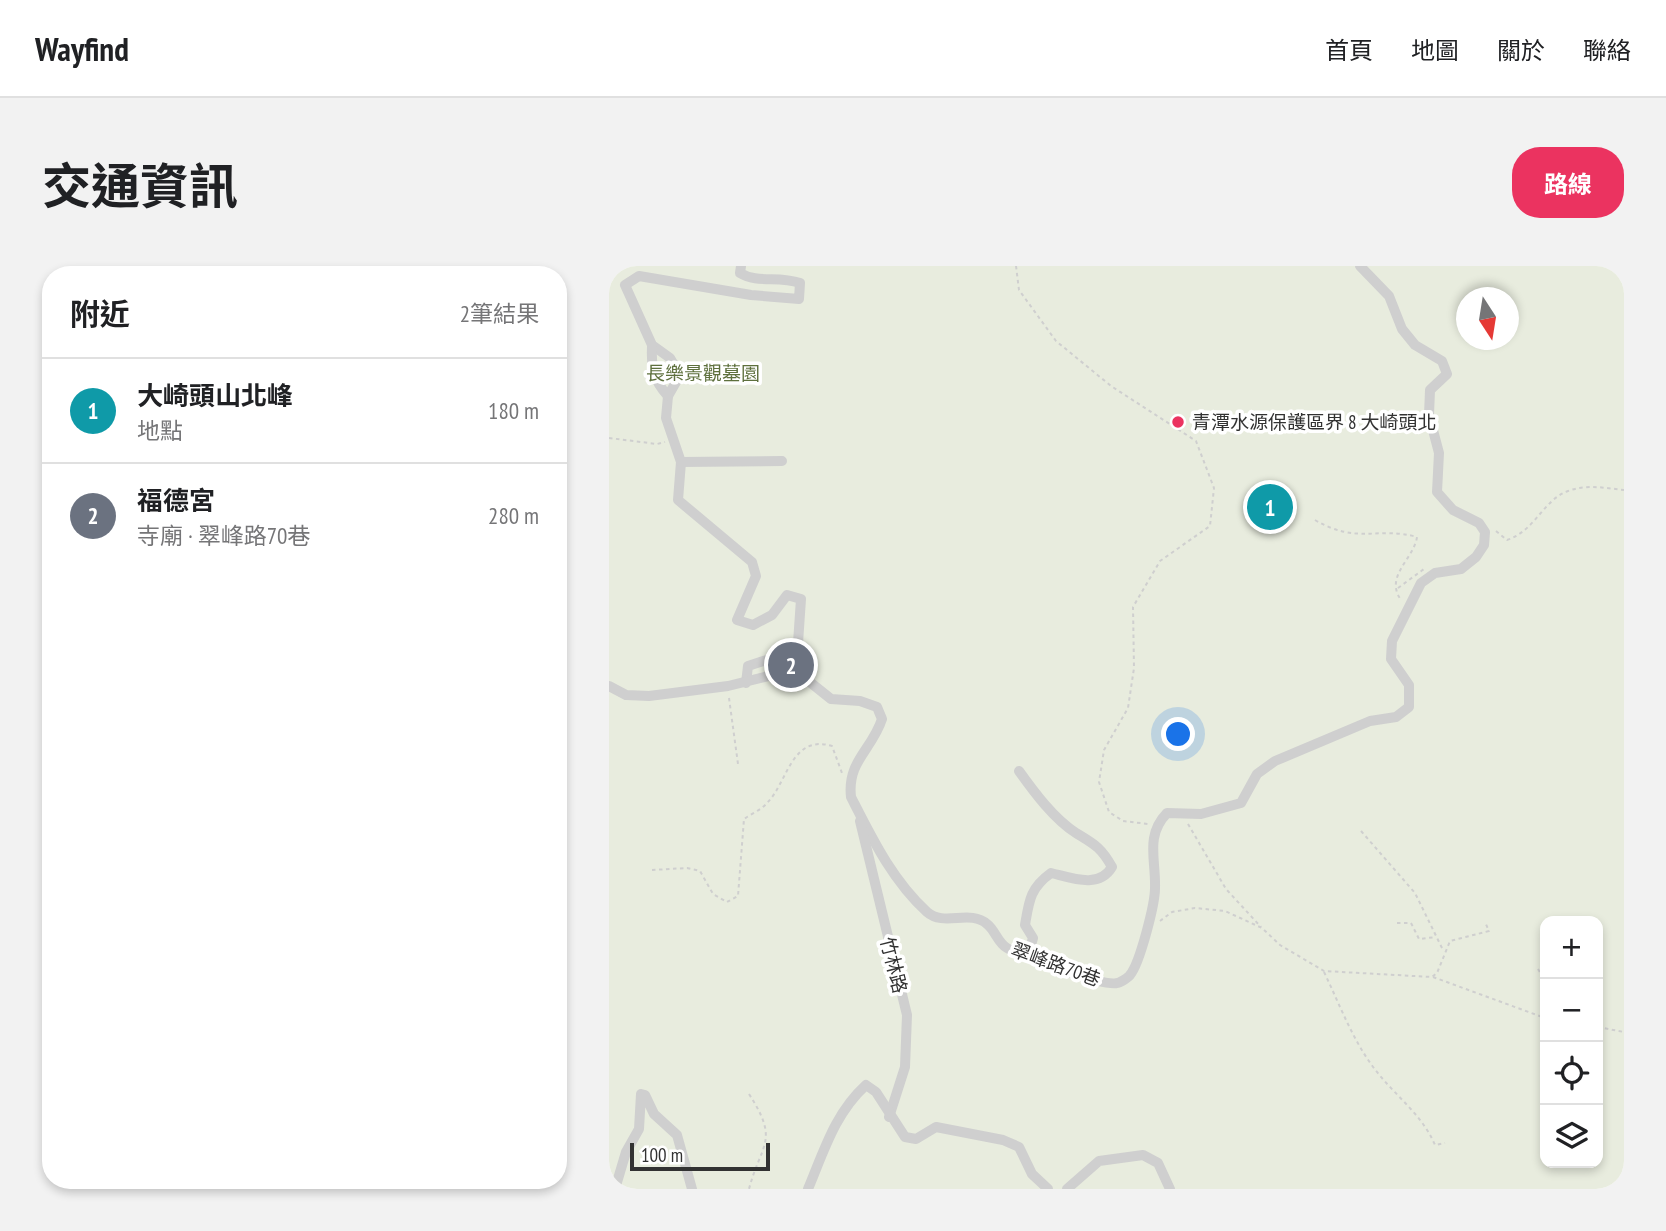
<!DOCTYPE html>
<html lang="zh-TW">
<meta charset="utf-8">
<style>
:root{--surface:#fff;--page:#f2f2f2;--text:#202124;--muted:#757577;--line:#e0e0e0;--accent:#eb3360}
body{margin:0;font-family:"PT Sans Narrow","Noto Sans TC",sans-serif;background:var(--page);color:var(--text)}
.controls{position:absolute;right:21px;bottom:21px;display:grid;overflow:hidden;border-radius:14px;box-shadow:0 4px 10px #0003}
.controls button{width:63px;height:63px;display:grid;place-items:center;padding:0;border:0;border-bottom:2px solid var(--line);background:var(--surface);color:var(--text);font:35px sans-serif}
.compass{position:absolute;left:847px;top:21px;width:63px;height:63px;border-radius:50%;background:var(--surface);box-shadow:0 4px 10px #0003;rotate:168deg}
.scale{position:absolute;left:21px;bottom:18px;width:140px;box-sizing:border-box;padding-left:7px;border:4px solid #323232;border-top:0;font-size:19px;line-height:24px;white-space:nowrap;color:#323232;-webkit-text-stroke:5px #fff;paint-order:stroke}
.you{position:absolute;left:570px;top:469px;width:24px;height:24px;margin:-18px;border:5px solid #fff;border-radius:50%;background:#1a73e8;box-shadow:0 0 0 10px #1a73e833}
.badge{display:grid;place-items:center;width:46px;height:46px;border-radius:50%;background:var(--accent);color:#fff;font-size:23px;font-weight:700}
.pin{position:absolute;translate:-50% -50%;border:4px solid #fff;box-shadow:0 2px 7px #0006}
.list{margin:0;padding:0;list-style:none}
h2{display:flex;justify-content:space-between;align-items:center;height:91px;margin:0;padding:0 28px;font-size:30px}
h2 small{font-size:23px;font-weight:400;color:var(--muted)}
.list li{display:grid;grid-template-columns:46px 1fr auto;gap:21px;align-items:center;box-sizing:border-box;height:105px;padding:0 28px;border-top:2px solid var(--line)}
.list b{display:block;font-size:26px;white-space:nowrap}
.list p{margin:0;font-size:23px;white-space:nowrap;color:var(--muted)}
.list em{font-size:23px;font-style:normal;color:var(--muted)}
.icon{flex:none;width:38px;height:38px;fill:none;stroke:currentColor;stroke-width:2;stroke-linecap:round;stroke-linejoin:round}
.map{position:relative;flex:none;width:1015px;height:923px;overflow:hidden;border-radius:28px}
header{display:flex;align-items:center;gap:42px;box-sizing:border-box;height:98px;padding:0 35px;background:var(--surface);border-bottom:2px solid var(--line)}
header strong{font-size:33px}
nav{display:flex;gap:38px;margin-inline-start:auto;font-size:24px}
.intro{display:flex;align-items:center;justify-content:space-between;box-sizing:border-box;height:168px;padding:0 42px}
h1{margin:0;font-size:49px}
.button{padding:18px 32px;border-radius:28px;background:var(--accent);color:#fff;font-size:24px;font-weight:700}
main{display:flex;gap:42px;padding:0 42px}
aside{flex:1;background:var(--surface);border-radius:28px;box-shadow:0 4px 10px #0003}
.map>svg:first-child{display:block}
</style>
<header>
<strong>Wayfind</strong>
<nav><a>首頁</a><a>地圖</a><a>關於</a><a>聯絡</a></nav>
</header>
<div class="intro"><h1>交通資訊</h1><a class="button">路線</a></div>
<main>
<aside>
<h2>附近<small>2筆結果</small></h2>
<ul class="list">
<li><span class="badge" style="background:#0f9aa8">1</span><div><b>大崎頭山北峰</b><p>地點</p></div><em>180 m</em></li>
<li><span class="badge" style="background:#6b7280">2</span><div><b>福德宮</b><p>寺廟 · 翠峰路70巷</p></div><em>280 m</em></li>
</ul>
</aside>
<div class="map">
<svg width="1015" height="923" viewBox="0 0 1015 923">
<rect width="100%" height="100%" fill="#fff"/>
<path fill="#e8ecde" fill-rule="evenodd" d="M0 0H1015V923H0ZM858 32H900V74H858ZM936 655H989V897H936Z"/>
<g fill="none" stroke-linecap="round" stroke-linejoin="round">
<g stroke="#cfcfcf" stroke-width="2" stroke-dasharray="3.5 3.5" stroke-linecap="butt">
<path d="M407 0 410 24 447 75 502 120 587 175 605 222 601 260 551 295 524 341 525 402 519 442 495 484 490 516 500 546 514 555 539 558"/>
<path d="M0 172 48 178 56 176"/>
<path d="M706 254C749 279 768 260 808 271 805 293 775 310 792 334"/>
<path d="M887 265 898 274C926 265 934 234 959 225 978 218 996 222 1015 224"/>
<path d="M789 322 815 303"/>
<path d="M120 432 129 498"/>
<path d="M579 558 617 623 652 661"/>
<path d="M752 565 806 627 834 684"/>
<path d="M43 604 78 602 91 605 104 628 118 636 129 630 135 553C142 548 152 544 158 537 179 516 182 468 223 480L233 507"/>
<path d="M551 655 563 646 586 642 616 645 653 662 671 679 715 705 823 711 828 707 841 675 880 665 876 656"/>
<path d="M788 657H802L810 673 827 671"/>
<path d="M929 703 936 715"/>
<path d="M715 706C730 737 742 770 762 798 782 827 812 846 826 879L836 877"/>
<path d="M824 711 936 752"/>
<path d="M989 761 1015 766"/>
<path d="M140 828C171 876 152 877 140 923"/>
</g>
<g stroke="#cfcfcf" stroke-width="10">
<path d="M132 0 131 7C149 18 169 9 191 17L190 33 142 29 30 10 16 19 43 79 61 92 71 109 59 130 57 152 72 196 69 234 143 296 147 310 128 354 144 359 163 349 178 329 192 333 189 377 179 387 139 400 137 417"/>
<path d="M43 79C42 100 44 114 59 130"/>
<path d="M72 196 173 195"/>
<path d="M0 420 17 429 40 430 119 420 172 407 192 409 222 433 251 435 268 441 273 453C263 484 238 495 242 531 263 572 283 614 318 646 335 661 361 643 378 658 386 664 389 677 398 682 412 690 495 721 508 717 511 717 520 711 521 709 531 697 546 638 546 622 547 593 536 570 558 547L592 548 632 537 648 508 666 495 761 455 787 451 800 441V419L782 393 783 375 812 317 826 307 852 303 867 291 875 279 876 266 870 257 844 244 828 226 830 187 820 149 821 124 838 108 833 95 806 79 793 63 780 30 751 0"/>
<path d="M410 505C425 526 445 553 467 567 485 578 492 581 503 601 490 623 463 612 442 607 421 622 420 635 416 659L424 672 419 689"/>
<path d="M251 555 298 749 296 801 280 851"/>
<path d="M6 923 17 886 30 863 32 828 36 829 45 848 68 869 83 923"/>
<path d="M199 923C215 885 226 847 257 819L267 826 296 871 307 873 327 861 394 874 410 881 423 908 439 923"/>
<path d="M458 923 490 895 534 889 549 897 561 923"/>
</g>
</g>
<circle fill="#eb3360" stroke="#fff" stroke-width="2.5" cx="569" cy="156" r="7"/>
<g text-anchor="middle" stroke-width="7" stroke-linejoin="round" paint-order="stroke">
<g font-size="19" fill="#5e703d" stroke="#fff">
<text x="94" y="114">長樂景觀墓園</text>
</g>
<g font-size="19" fill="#323232" stroke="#fff" text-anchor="start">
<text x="583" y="163">青潭水源保護區界 8 大崎頭北</text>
</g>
<g font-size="19" fill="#323232" stroke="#fff">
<text transform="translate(447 698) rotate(20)" y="7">翠峰路70巷</text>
<text transform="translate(285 699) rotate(76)" y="7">竹林路</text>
</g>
</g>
</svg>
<div class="controls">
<button>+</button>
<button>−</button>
<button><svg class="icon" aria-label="locate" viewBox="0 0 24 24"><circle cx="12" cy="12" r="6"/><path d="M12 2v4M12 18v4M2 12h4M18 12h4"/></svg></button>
<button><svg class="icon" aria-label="layers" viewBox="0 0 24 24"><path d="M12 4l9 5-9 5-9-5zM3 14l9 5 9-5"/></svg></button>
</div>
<svg class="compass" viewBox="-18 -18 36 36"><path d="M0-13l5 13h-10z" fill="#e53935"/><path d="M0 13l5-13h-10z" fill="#757577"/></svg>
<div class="scale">100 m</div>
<div class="you"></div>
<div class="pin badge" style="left:661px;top:241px;background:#0f9aa8">1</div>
<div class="pin badge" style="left:182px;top:399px;background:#6b7280">2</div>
</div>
</main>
